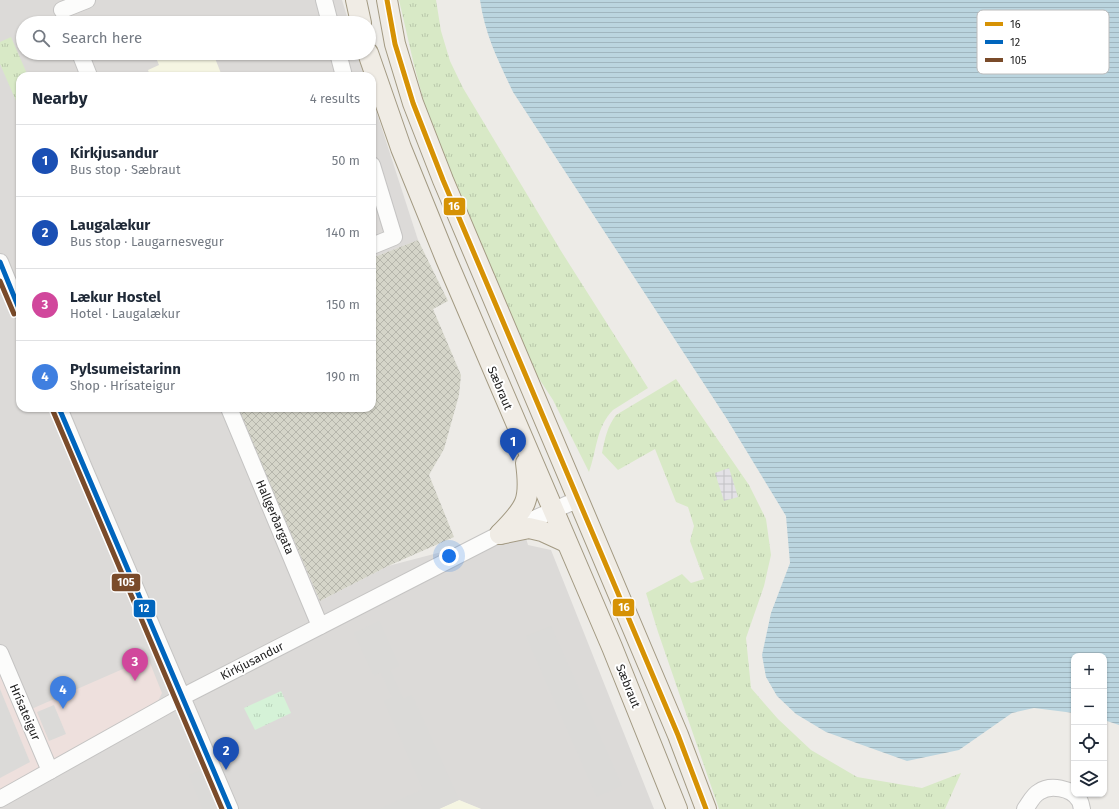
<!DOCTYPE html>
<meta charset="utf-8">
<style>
:root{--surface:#fff;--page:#f6f6f7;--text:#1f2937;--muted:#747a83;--line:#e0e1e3;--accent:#7c3aed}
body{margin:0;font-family:"Fira Sans",sans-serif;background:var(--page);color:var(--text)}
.controls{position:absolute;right:12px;bottom:12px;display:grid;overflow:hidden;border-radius:8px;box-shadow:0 1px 3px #0004}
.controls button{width:36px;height:36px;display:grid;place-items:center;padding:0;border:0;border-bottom:1px solid var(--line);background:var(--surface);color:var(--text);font:20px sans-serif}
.you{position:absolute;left:449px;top:556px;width:14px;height:14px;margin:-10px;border:3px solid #fff;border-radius:50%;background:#1a73e8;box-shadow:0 0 0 6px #1a73e833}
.badge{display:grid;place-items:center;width:26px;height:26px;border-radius:50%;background:var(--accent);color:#fff;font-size:13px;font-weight:700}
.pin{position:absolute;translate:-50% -33px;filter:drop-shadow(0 1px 2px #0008)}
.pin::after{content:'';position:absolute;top:21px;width:14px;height:12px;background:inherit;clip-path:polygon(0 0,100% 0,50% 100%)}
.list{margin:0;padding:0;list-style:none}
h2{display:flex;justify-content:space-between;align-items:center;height:52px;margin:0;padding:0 16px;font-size:17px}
h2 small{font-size:13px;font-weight:400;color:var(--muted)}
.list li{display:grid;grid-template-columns:26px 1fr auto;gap:12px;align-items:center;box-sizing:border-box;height:72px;padding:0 16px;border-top:1px solid var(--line)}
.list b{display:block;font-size:15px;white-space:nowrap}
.list p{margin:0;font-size:13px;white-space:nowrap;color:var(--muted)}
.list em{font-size:13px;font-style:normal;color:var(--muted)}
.icon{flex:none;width:22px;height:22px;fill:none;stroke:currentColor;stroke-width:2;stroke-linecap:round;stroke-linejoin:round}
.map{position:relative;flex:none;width:1119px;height:809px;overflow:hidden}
.search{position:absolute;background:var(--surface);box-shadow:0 1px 3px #0004;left:16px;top:16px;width:360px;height:44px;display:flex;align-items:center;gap:10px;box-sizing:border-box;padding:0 14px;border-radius:22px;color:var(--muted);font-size:15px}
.panel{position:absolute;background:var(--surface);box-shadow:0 1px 3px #0004;left:16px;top:72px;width:360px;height:340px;border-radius:12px}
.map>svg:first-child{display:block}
</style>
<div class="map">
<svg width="1119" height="809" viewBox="0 0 1119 809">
<defs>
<pattern id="construction-cross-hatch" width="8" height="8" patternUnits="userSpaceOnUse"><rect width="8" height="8" fill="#d5d5c9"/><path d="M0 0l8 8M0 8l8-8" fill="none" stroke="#b6b6ac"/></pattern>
<pattern id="grass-tufts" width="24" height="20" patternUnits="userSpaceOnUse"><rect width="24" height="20" fill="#d8e9c6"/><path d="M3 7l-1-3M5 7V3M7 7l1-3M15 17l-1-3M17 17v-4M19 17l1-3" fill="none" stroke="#b9c7aa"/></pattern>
<pattern id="park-tufts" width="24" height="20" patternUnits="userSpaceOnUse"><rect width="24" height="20" fill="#d5f2d7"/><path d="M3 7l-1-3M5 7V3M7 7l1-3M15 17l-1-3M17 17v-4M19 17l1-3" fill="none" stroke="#b6cfb8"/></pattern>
<pattern id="plaza-grid" width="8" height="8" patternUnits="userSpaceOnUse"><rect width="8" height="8" fill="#e3e1e6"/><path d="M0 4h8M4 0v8" fill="none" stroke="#c2c1c5"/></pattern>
<pattern id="water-rules" width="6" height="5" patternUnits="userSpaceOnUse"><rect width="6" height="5" fill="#bbd5df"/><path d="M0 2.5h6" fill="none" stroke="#a0b6bf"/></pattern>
</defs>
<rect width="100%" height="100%" fill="#edebe7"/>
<g fill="#dcdad8">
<path d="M0 0H342L349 23H23V53H358L365 76H20V408H237L320 601 388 566 453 549 520 518 528 545 551 550 654 809H481L459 800 439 809H0V795L20 714 0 668Z"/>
<path d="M372 98 418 240 372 258Z"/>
</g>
<path fill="#eee0dd" d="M148 658 162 693 155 707 0 795V668L20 714Z"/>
<g fill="#f5f5e2">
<path d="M154 53H177L178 57 188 53H213L222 76H150L148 70 159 65Z"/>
<path d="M459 800 481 809H439Z"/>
</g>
<g fill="#dbdad8">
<path d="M379 621 399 666 390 670 403 699 412 695 459 800 439 809H379L423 789 384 701 392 697 381 673 374 676 354 633Z"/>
<path d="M551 626 622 786 597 797 526 636Z"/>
<path d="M0 689 30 762 0 778Z"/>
<path d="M54 705 66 734 49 741 37 712Z"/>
<path d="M199 771 215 809H203L189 775Z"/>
</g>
<path fill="url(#construction-cross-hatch)" d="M418 240 448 301 433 309 461 375 459 395 444 449 429 475 454 537 388 566 320 601 237 408H372V258Z"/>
<g fill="url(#grass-tufts)">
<path d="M399 0H436L441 31 450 61 463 88 561 251 648 388 613 410C596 427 597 450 589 472L553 400 530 365 452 177 425 106 414 65Z"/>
<path d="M11 37 28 76H20V110L0 64V42Z"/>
<path d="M676 379 749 485 766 519 771 555 764 586 746 638 751 688 778 719 811 750 857 777 922 788 961 773 945 809H719L658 632 646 593 682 574 691 583 704 579 690 541 694 526 688 507 676 502 655 449 618 470 602 453C605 438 607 427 616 415Z"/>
</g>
<path fill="url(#park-tufts)" d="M281 691 291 713 255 730 244 708Z"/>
<path fill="url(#plaza-grid)" d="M729 468 738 497 724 501 715 473Z"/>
<path fill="url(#water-rules)" d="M480 0H1119V725L1104 720V656H1074V713L1034 708 1012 713 959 750 907 761 826 732 796 714 777 696 766 677 762 655 771 613 790 563 786 516 727 419 513 92C498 60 485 35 480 0Z"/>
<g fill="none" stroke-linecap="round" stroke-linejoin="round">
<g stroke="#c5c4c3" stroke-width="18">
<g id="minor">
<path d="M324 0 330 23"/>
<path d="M62 10 87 0"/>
<path d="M80 53 89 76"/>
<path d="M338 53 344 76"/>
<path d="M372 165 394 237 372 246"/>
<path d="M0 262 20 311"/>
<path d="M59 408 84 468 230 809"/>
<path d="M229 408 320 626"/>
<path d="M0 653 50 771"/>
<path d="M0 799 182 697 500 534 570 503H577L581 506"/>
<path d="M1025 809C1029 804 1033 795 1039 792 1050 784 1072 788 1079 800 1081 802 1081 806 1082 809"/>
</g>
</g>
<g stroke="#a39a83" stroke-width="22">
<g id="major">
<path d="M356 0 361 23"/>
<path d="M387 0 395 44 413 103 443 180 678 735 706 809"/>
<path d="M368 53 401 148 446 259 612 647 677 809"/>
<path d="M500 534C527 507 531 500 526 463"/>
<path d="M500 534 529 528 542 531 566 542"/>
</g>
</g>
<use href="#minor" stroke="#fcfcfb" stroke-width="16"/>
<use href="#major" stroke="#f0ece5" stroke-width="20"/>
<g stroke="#fff" stroke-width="8">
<path id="bus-1" d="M387 0 395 44 413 103 443 180 678 735 706 809"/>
</g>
<g stroke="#fff" stroke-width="8">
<g id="bus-2">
<path d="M0 262 20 311"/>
<path d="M59 408 230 809"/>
</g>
</g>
<g stroke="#fff" stroke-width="8">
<g id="bus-3">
<path d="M0 281 14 314"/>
<path d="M53 411 222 809"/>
</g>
</g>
<use href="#bus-1" stroke="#d69204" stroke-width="5"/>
<use href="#bus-2" stroke="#0065bd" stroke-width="5"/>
<use href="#bus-3" stroke="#7a4b2a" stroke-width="5"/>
</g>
<g text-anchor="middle" stroke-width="4" stroke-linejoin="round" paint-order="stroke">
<g font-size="12" fill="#1e1e1e" stroke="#fff">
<text transform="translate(500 388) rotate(67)" y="4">Sæbraut</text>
<text transform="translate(275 517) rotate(67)" y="4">Hallgerðargata</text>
<text transform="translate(252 661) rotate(-27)" y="4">Kirkjusandur</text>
<text transform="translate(628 686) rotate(68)" y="4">Sæbraut</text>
<text transform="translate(25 712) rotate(67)" y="4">Hrísateigur</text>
</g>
</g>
<rect x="977" y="10" width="132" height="64" rx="6" fill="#fff" stroke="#bcbcbc" stroke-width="1"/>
<rect x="985" y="22" width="18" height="4" fill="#d69204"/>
<rect x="985" y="40" width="18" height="4" fill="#0065bd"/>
<rect x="985" y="58" width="18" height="4" fill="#7a4b2a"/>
<g font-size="11" fill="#1e1e1e">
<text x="1010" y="28">16</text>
<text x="1010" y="46">12</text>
<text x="1010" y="64">105</text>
</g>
<g stroke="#fff" stroke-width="1.5">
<rect x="443" y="197" width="23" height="19" rx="4" fill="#d69204"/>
<rect x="111" y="573" width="30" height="19" rx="4" fill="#7a4b2a"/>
<rect x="612" y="598" width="23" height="19" rx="4" fill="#d69204"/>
<rect x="133" y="599" width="23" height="19" rx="4" fill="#0065bd"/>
</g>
<g font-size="11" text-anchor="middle" font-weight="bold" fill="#fff">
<text x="454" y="210">16</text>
<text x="126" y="586">105</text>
<text x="624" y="611">16</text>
<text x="144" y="612">12</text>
</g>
</svg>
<div class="controls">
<button>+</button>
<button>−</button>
<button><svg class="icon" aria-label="locate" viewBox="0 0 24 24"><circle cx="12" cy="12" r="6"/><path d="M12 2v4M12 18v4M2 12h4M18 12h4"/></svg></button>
<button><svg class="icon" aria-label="layers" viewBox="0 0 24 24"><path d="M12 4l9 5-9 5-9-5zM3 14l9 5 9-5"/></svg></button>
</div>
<div class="you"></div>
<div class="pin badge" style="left:513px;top:461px;background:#1a4fb4">1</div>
<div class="pin badge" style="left:226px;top:770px;background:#1a4fb4">2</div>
<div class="pin badge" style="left:135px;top:681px;background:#d1479c">3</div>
<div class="pin badge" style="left:63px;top:709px;background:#3f7fe0">4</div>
<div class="search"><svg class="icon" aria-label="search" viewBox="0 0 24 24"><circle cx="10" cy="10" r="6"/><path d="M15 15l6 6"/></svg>Search here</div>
<section class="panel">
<h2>Nearby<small>4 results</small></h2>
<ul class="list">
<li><span class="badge" style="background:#1a4fb4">1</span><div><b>Kirkjusandur</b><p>Bus stop · Sæbraut</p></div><em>50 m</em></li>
<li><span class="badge" style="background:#1a4fb4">2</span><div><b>Laugalækur</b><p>Bus stop · Laugarnesvegur</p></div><em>140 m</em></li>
<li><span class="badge" style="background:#d1479c">3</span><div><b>Lækur Hostel</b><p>Hotel · Laugalækur</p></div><em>150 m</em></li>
<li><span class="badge" style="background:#3f7fe0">4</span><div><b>Pylsumeistarinn</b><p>Shop · Hrísateigur</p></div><em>190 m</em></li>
</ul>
</section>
</div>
